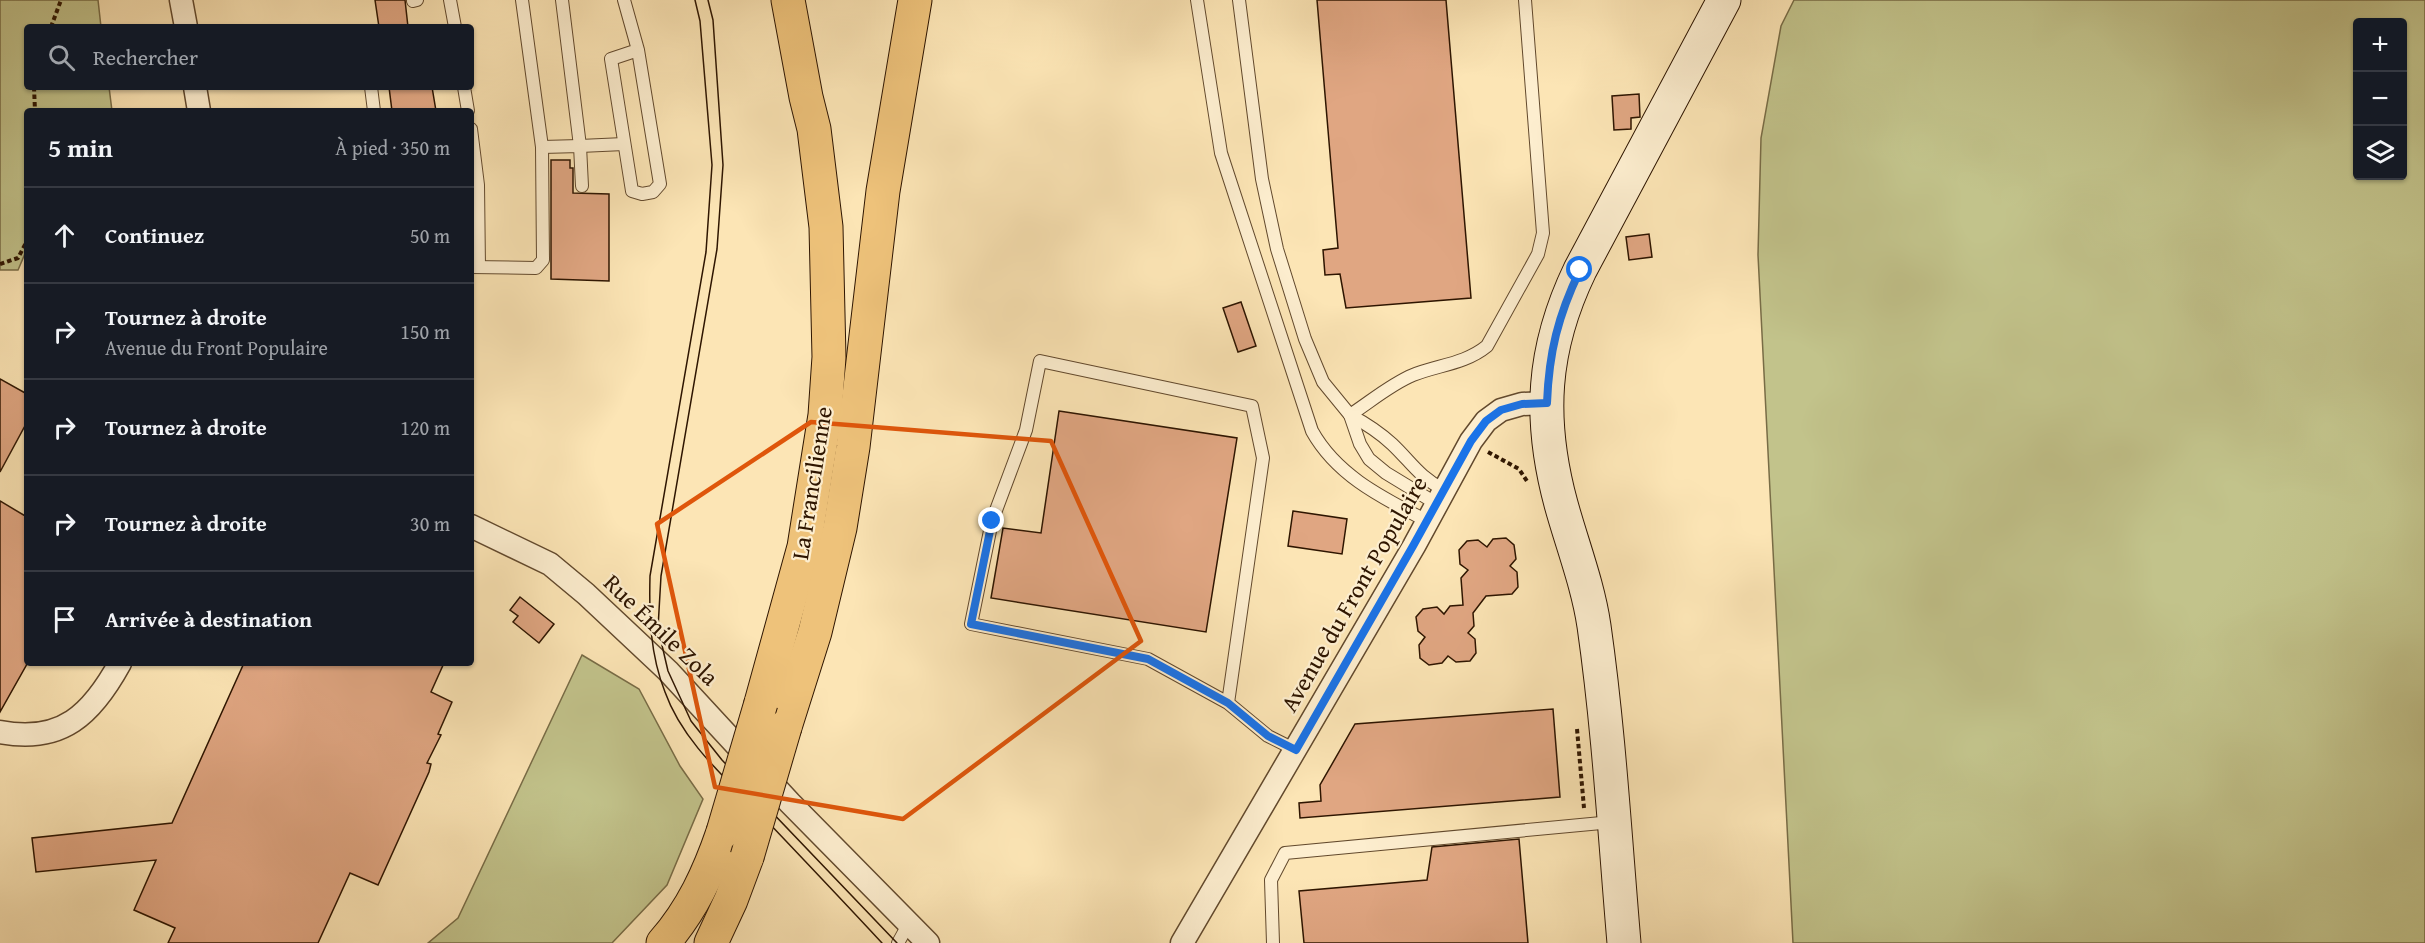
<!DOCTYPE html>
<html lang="fr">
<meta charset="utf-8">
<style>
:root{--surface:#171b24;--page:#20242c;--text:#f1f3f6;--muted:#9ea1a6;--line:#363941}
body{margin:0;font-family:"Gentium Book Plus",serif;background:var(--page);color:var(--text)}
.controls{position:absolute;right:18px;top:18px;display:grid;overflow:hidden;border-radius:6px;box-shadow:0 2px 4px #0004}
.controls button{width:54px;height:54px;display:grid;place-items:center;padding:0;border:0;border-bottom:2px solid var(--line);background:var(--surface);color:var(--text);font:30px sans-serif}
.stop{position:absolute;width:18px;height:18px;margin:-14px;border:4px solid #1a73e8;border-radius:50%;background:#fff}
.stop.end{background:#1a73e8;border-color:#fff;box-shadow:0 2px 6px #0008}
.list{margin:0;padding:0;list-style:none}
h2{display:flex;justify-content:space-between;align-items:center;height:78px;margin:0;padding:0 24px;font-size:26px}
h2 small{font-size:20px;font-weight:400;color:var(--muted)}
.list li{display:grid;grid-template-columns:39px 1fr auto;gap:18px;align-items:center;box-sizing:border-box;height:96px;padding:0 24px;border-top:2px solid var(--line)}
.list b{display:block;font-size:22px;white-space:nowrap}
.list p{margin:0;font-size:20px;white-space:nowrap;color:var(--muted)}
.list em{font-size:20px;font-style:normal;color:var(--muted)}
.icon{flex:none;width:33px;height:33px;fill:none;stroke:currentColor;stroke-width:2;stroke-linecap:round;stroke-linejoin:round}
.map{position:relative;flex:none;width:2425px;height:943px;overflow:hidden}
.search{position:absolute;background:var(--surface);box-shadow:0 2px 4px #0004;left:24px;top:24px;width:450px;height:66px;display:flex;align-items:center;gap:15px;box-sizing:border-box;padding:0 21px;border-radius:6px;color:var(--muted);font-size:22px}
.panel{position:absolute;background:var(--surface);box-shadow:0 2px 4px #0004;left:24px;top:108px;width:450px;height:558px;border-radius:6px}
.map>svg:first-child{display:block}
</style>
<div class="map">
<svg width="2425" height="943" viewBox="0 0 2425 943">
<rect width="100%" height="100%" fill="#fce5b5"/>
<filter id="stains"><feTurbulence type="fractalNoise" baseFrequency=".00333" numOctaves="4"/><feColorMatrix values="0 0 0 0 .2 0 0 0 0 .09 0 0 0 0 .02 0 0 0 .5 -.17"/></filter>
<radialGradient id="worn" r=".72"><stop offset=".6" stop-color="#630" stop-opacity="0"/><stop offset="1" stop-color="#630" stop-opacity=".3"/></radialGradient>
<g fill="#c2c38b" stroke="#786c46" stroke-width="1.5" fill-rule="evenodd">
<path d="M0 0H98L101 27H27V87H109L112 111H27V249L18 270H0Z"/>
<path d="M1794 0H2425V943H1793L1758 255 1761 138 1781 26ZM2402 22V176H2358V22Z"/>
<path d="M582 655 639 689 680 766 703 799 667 885 612 943H428L458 918Z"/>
</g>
<g fill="#e0a682" stroke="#2e1500" stroke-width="1.5">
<path d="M375 0H405L408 27H379Z"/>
<path d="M1317 0H1446L1471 298 1346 308 1340 274 1325 275 1323 250 1338 248Z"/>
<path d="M389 87H432L436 111H392Z"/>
<path d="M1639 94 1640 117 1631 118V129L1614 130 1612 96Z"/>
<path d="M551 160H570V168H573V193L609 194V281L551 279Z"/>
<path d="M1649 234 1652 257 1629 260 1626 237Z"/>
<path d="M1241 302 1256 346 1238 352 1223 308Z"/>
<path d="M0 379 27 394V422L0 472Z"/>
<path d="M1059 411 1237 438 1206 632 991 598 1003 528 1041 533Z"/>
<path d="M0 501 27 517V664L0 712Z"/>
<path d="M1293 511 1347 519 1342 554 1288 546Z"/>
<path d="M1506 538 1514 545 1516 559 1510 566 1517 572 1518 587 1512 594 1486 596 1473 613 1474 626 1468 633 1475 639 1476 653 1470 661 1456 662 1448 656 1442 663 1429 665 1420 658 1419 645 1425 637 1418 631 1416 617 1423 609 1437 607 1444 614 1450 606 1463 605 1461 578 1468 570 1460 564 1459 550 1467 541 1478 540 1487 547 1493 539Z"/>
<path d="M520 597 554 624 539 643 513 622 518 616 510 610Z"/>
<path d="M244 663H444L431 692 452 702 438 734 441 735 427 763 431 764 429 772 378 885 350 873 318 943H168L175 928 134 910 156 860 36 872 32 838 172 823Z"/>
<path d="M1553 709 1560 797 1300 818 1299 803 1321 801 1320 785 1355 724Z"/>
<path d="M1519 839 1528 943H1304L1299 891 1427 880 1432 847Z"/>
</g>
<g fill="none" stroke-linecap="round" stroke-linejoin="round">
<g stroke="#62492d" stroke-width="14">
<g id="lane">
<path d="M450 0 455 27"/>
<path d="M562 0 580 146 624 144"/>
<path d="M624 0 638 50 660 184 653 192 642 194 632 191 611 59 638 50"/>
<path d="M1197 0 1221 153 1312 431C1337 476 1383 498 1427 521"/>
<path d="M1239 0 1262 179 1277 249 1305 339 1323 382 1350 415 1360 444 1369 459 1386 473 1437 504"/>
<path d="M413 1 417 0"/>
<path d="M371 87 374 111"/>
<path d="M464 87 468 111"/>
<path d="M471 129 478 185 479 267"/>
<path d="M542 147 580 146 582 186"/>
<path d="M471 267 536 268 543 260 542 147 522 0"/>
<path d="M1350 415C1370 402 1391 384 1413 375 1438 365 1465 364 1487 346L1538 254 1543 233 1525 0"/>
<path d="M1350 415C1365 423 1379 432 1392 444 1412 463 1418 476 1444 490"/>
<path d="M1228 703 1263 458 1252 406 1040 361 1026 430 992 521 971 624 1148 659 1228 703 1268 736 1296 750"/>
<path d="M898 943 909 923"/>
<path d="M1273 943 1271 880 1285 853 1612 822"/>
</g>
</g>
<g stroke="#62492d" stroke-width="25">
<g id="street">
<path d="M181 0 186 27"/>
<path d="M195 87 199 111"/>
<path d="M471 526 550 564 586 594 668 671 790 803 928 943"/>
<path d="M0 732C62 744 92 714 120 663"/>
<path d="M1182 943 1414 546 1471 441 1486 421 1501 410 1522 404 1547 403"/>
</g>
</g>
<g stroke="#2e1500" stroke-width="35">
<path id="secondary" d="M1624 943C1615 838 1609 731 1594 626 1588 585 1572 544 1561 504 1538 419 1542 349 1580 270L1724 0"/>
</g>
<g stroke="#2e1500" stroke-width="35">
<g id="highway">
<path d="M761 703 804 547 825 415 829 357 826 227 814 129 806 97 788 0"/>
<path d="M785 727 815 632 840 528 853 447 883 191 915 0"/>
<path d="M663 943C692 910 709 873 723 832"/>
<path d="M711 943 731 900 747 857"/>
</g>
</g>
<g stroke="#2e1500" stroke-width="4" stroke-dasharray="4.5 3" stroke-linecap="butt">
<path d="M51 27 61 0"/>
<path d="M34 87 35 111"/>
<path d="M0 264 18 258 27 241"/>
<path d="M1488 452 1519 469 1527 481"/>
<path d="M1577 729 1584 808"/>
</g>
<use href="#lane" stroke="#fdeecf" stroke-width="12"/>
<use href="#street" stroke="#fdeecf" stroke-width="22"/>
<use href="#secondary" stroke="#fdeecf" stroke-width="33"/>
<use href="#highway" stroke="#eec27a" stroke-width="33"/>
<g stroke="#2e1500" stroke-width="1.5">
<path d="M695 0 700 21 712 165 706 252 650 576C649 616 650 654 665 692 683 743 730 782 766 820 805 861 844 902 882 943"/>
<path d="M708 0 713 20 723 165 717 249 661 576 658 628 668 671 691 721 722 760 897 943"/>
</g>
<g stroke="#2e1500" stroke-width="35" stroke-linecap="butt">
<g id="highway-bridge">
<path d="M723 832 761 703"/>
<path d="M747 857 785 727"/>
</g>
</g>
<use href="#highway-bridge" stroke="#eec27a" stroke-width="33"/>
</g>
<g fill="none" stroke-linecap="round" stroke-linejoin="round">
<path stroke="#1a73e8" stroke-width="8" d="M992 521 971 624 1148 659 1228 703 1268 736 1296 750 1413 546 1471 441 1486 421 1501 410 1522 404 1547 403C1549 352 1558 316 1580 270"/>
</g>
<path fill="none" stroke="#df560b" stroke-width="4.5" stroke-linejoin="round" d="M811 422 1051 441 1141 641 903 819 715 787 657 524Z"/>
<g text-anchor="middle" stroke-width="4.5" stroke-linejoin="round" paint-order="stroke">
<g font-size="24" fill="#2e1500" stroke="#fdeecf">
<text transform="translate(812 483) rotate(-81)" y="8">La Francilienne</text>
<text transform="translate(1354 594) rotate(-60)" y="8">Avenue du Front Populaire</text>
<text transform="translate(661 630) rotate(44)" y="8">Rue Émile Zola</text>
</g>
</g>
<rect width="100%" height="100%" filter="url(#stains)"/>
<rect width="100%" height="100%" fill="url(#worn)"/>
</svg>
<div class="controls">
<button>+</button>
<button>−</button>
<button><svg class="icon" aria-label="layers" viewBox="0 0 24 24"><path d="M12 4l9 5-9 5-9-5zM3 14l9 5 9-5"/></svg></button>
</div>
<div class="stop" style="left:1580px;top:270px"></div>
<div class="stop end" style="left:992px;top:521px"></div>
<div class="search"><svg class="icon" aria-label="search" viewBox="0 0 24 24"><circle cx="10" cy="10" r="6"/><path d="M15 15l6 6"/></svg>Rechercher</div>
<section class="panel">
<h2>5 min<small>À pied · 350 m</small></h2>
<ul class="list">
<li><svg class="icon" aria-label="ahead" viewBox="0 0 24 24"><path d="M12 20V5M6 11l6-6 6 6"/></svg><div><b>Continuez</b></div><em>50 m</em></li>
<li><svg class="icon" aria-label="right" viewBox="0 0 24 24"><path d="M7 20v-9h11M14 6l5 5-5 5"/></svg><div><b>Tournez à droite</b><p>Avenue du Front Populaire</p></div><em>150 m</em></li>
<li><svg class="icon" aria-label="right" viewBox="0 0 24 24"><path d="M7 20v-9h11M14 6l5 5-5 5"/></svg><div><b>Tournez à droite</b></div><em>120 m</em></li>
<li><svg class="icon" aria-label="right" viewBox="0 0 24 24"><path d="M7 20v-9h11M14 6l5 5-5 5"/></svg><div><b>Tournez à droite</b></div><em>30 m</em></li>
<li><svg class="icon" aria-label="arrive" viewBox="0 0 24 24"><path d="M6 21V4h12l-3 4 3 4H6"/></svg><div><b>Arrivée à destination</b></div></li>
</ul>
</section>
</div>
